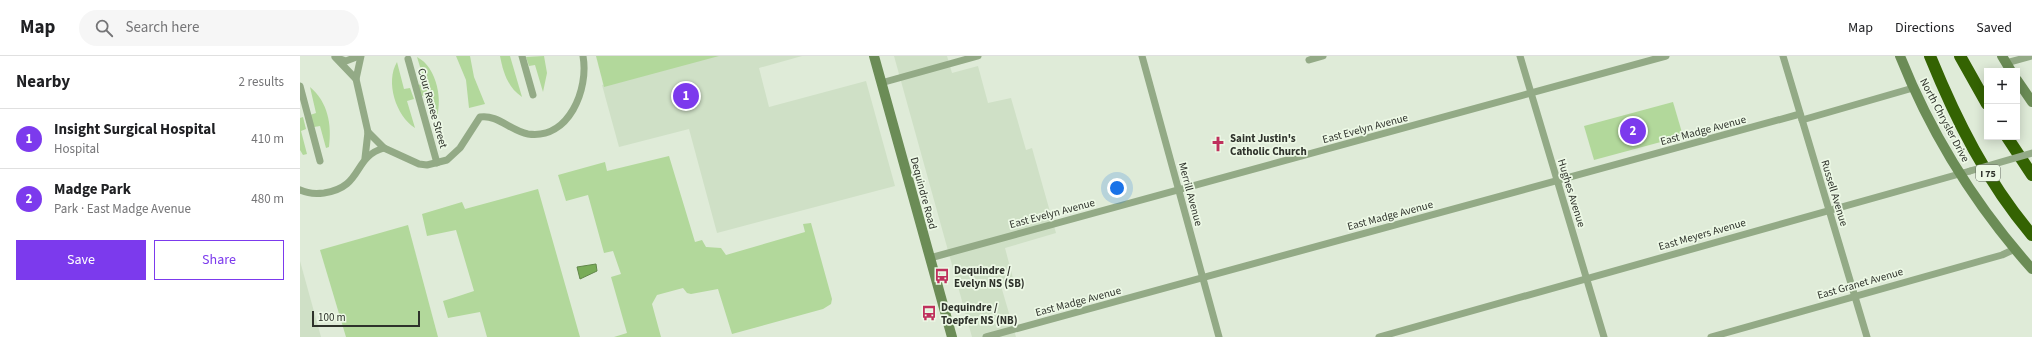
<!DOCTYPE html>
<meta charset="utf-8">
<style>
:root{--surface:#fff;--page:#f6f6f6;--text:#202124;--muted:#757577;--line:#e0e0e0;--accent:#7c3aed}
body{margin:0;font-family:"Source Sans 3",sans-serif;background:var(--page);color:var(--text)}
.controls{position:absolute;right:12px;top:12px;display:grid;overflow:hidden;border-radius:0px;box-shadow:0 2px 10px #0003}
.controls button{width:36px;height:36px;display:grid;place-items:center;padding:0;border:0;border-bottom:1px solid var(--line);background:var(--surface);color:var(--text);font:20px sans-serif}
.scale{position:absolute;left:12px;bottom:10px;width:108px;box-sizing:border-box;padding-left:4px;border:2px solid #2e322b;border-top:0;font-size:11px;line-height:14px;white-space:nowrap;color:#2e322b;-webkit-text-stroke:3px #ecf8e5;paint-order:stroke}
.you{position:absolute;left:817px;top:132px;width:14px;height:14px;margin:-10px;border:3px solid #fff;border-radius:50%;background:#1a73e8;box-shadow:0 0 0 6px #1a73e833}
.badge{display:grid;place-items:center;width:26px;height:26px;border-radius:50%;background:var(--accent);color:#fff;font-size:13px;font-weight:700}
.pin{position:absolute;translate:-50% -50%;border:2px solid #fff;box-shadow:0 1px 4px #0006}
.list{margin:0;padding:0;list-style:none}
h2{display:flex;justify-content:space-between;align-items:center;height:52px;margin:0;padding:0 16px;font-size:17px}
h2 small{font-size:13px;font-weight:400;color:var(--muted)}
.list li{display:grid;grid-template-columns:26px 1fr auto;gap:12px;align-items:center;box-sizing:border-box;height:60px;padding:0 16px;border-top:1px solid var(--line)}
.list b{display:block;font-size:15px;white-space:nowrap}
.list p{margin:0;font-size:13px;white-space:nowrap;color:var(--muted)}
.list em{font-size:13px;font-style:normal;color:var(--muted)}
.actions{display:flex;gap:8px;padding:12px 16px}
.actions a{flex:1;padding:9px 0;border:1px solid var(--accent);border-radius:0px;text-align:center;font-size:14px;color:var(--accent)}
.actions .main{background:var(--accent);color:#fff}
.icon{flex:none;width:22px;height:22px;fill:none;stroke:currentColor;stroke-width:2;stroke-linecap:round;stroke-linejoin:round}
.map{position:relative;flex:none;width:1732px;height:281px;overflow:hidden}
header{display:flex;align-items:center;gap:24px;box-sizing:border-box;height:56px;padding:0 20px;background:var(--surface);border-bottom:1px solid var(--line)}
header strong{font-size:19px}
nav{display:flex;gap:22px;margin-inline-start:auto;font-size:14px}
.search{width:280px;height:36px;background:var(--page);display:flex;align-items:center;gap:10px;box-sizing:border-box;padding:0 14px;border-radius:22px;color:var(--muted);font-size:15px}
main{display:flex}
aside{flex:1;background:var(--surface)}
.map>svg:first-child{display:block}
</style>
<header>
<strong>Map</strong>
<div class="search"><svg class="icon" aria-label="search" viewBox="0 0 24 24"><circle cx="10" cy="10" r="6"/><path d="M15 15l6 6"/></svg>Search here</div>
<nav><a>Map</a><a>Directions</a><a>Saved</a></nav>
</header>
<main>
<aside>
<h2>Nearby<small>2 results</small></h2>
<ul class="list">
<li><span class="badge">1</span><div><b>Insight Surgical Hospital</b><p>Hospital</p></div><em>410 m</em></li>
<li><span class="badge">2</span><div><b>Madge Park</b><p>Park · East Madge Avenue</p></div><em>480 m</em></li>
</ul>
<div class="actions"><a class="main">Save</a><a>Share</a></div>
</aside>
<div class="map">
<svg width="1732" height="281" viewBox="0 0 1732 281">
<rect width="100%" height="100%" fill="#dfebd8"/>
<g fill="#cfe0c6">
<path d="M409 0H502L459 12 469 51 566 25 595 130 417 177 389 73 319 91 302 29Z"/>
<path d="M594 0H647L652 17 678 10 688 47 711 42 726 94 732 92 756 177 705 192 714 226 701 230 716 281H672Z"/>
<path d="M0 205 21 281H0Z"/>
</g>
<g fill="#b2d89b">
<path d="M156 0H170L174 21 185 48 169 52 166 24Z"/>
<path d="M200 0H210L222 41C208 32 203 16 200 0Z"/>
<path d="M244 0 247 17 243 36 235 9 229 10 226 1Z"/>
<path d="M296 0H419L304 31Z"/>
<path d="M117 1C137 11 144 46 135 66L128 39 121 40 118 29 125 27Z"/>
<path d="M97 6 104 33 110 32 114 43 107 45 115 72C96 60 85 26 97 6Z"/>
<path d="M10 31C28 46 32 69 29 91L26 92 20 70 14 71 10 59 16 57Z"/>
<path d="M1373 46 1383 80 1294 104 1284 70Z"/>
<path d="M3 61 6 73 1 75 7 98 3 99 0 94V62Z"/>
<path d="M369 100 395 186 402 184 406 191 421 192 426 199 505 176 503 168 511 167 532 243 531 248 523 253 432 278 418 233 391 238 387 237 383 232 357 239 352 248 361 281H314L327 277 311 221 321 218 313 195 304 197 288 139 266 145 258 119 305 106 307 115Z"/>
<path d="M238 133 280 281H187L180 256 148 262 143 245C154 242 164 238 174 235L156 174 127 180 122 158 162 146 165 153Z"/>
<path d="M108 169 138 281H46L20 194Z"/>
</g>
<path fill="#79ac57" stroke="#62874a" d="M296 208 297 215 280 223 277 211Z"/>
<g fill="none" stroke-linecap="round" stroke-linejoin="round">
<g stroke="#93aa86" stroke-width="7">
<path d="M222 0 233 39"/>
<path d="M842 0 919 281"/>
<path d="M1220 0 1304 281"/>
<path d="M1483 0 1567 281"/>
<path d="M35 1 56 23 68 76 65 102"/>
<path d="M37 2 46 5 59 0"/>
<path d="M108 3 137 107"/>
<path d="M1009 4 1023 0"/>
<path d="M1706 7 1732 0"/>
<path d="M56 23 61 0"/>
<path d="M581 27 678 0"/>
<path d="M0 30 20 105"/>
<path d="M1502 64 1613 32"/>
<path d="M68 76 84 92"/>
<path d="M0 134C8 138 16 138 24 137 64 131 52 101 84 92L119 108 127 109 147 104 160 92 180 61C197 58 211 75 228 78 269 84 289 33 283 0"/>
<path d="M630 202 1366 0"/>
<path d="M686 281 1500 58"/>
<path d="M1079 281 1670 115"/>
<path d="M1411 281 1702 199 1715 193"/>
</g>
<g stroke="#6b8c56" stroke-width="10">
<path d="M574 0 652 281"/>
<path d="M1600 0C1631 78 1676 150 1732 213"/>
<path d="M1702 0 1711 15"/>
<path d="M1717 24 1732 46"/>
</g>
<g stroke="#346302" stroke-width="12">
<path d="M1630 0C1656 64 1687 126 1732 179"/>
<path d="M1660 0 1687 48"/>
<path d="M1707 81 1732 119"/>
</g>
<path stroke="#93aa86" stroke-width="7" d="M1670 115 1732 97"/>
</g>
<defs>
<g id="church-bare" transform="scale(1.2)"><path d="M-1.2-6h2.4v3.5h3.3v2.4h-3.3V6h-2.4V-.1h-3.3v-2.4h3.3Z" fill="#bf305d" stroke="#ecf8e5" stroke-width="2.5" paint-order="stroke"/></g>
<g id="bus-bare" transform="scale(1.2)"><path d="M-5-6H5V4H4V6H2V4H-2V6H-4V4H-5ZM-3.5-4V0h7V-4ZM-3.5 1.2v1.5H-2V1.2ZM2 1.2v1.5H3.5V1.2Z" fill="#bf305d" stroke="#ecf8e5" stroke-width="2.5" paint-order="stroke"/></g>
</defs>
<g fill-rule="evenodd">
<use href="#church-bare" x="918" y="88"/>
<use href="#bus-bare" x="642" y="220"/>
<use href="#bus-bare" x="629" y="257"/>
</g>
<g text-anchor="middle" stroke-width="3.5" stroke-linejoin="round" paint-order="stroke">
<rect fill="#ecf8e5" stroke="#676d63" stroke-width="1" x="1676" y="109" width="24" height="16" rx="3"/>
<g font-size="10" font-weight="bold" fill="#2e322b">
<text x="1688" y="121">I 75</text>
</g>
<g font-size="11" fill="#2e322b" stroke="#ecf8e5">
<text transform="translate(133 52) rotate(74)" y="4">Cour Renee Street</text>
<text transform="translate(1645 64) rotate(62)" y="4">North Chrysler Drive</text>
<text transform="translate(1065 72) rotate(-15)" y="4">East Evelyn Avenue</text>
<text transform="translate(1403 74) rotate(-15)" y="4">East Madge Avenue</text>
<text transform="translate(624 137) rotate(75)" y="4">Dequindre Road</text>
<text transform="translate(1272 137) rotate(73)" y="4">Hughes Avenue</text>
<text transform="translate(1535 137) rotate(73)" y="4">Russell Avenue</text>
<text transform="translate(891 138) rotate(75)" y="4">Merrill Avenue</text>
<text transform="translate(752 157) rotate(-15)" y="4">East Evelyn Avenue</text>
<text transform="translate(1090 159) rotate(-15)" y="4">East Madge Avenue</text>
<text transform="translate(1402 178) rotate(-16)" y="4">East Meyers Avenue</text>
<text transform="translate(1560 227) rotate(-16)" y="4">East Granet Avenue</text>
<text transform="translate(778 245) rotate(-15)" y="4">East Madge Avenue</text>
</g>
<g font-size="11" font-weight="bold" fill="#2e322b" stroke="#ecf8e5" text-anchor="start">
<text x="930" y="86">Saint Justin's<tspan x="930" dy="13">Catholic Church</tspan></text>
<text x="654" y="218">Dequindre /<tspan x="654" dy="13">Evelyn NS (SB)</tspan></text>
<text x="641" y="255">Dequindre /<tspan x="641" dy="13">Toepfer NS (NB)</tspan></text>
</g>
</g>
</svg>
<div class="controls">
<button>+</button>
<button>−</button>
</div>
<div class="scale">100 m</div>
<div class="you"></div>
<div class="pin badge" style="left:386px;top:40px">1</div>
<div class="pin badge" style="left:1333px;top:75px">2</div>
</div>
</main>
